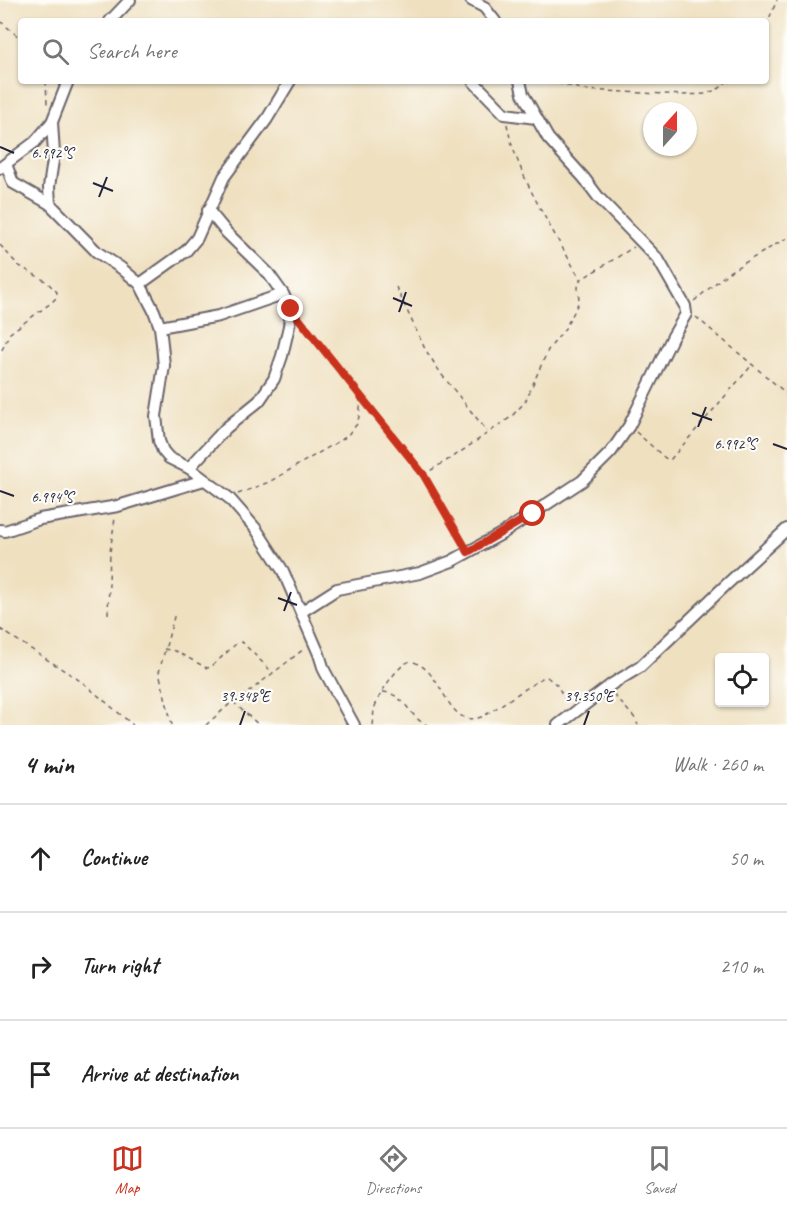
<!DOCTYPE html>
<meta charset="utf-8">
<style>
:root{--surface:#fff;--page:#f6f6f6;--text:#222;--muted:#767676;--line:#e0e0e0;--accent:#c8321e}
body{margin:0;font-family:Caveat,sans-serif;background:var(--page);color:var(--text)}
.controls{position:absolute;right:18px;bottom:18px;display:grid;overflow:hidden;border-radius:6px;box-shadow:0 2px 4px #0004}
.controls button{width:54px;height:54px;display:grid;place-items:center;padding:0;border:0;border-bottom:2px solid var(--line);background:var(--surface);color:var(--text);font:30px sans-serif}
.compass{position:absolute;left:643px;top:102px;width:54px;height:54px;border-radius:50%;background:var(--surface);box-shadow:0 2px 4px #0004;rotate:21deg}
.stop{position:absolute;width:18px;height:18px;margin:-14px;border:4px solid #c8321e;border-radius:50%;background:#fff}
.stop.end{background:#c8321e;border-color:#fff;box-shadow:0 2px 6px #0008}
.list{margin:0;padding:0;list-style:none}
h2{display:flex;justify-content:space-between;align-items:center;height:78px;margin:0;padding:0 24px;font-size:26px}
h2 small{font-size:20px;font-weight:400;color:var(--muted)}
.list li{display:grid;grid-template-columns:39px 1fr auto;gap:18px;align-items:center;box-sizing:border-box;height:108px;padding:0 24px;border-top:2px solid var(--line)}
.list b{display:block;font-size:22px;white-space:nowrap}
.list em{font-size:20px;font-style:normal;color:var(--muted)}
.icon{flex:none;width:33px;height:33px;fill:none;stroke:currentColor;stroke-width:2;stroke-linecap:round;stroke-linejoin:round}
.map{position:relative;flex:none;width:787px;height:725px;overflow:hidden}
.search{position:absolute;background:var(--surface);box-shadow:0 2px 4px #0004;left:18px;right:18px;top:18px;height:66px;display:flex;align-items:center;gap:15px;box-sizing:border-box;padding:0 21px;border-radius:6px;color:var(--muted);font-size:22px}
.sheet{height:402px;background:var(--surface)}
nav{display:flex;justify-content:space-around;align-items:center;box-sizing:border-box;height:84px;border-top:2px solid var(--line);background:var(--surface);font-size:16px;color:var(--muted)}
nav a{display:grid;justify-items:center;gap:3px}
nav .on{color:var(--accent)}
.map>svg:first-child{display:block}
</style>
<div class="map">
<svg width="787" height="725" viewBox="0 0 787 725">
<rect width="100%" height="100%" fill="#fdfcf7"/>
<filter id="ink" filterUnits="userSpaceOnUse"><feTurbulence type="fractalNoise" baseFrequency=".0167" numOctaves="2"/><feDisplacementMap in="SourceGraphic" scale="12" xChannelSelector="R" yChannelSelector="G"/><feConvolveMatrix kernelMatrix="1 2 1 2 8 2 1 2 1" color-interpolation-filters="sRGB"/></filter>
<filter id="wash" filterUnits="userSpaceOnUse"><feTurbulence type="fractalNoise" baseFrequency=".008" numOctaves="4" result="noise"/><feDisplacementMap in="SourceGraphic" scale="24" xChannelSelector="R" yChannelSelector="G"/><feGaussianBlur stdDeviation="1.35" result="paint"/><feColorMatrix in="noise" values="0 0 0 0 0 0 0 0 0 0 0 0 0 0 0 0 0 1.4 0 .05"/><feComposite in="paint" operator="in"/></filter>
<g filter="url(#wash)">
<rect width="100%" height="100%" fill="#efe0c0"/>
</g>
<g filter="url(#ink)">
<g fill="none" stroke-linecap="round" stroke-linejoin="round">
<g stroke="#6a646a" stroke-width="14">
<g id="minor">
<path d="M471 0 484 7 495 21"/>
<path d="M110 21 130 0"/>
<path d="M473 81 505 114 536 118"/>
<path d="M52 122 54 154 49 187 50 204 97 252 121 268 140 284 154 311 160 327 162 344 164 366 156 416 159 441 163 451 169 458 189 468 229 498 256 529 283 571 319 654 324 670 354 725"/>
<path d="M6 164 13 183 50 204"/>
<path d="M0 168 35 142 52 122 68 81"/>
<path d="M140 284 186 251 197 238 224 177 267 119 290 81"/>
<path d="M160 327 219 316 283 294"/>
<path d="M189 468 226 428 259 401 274 379 282 356 289 326 291 309 283 294 268 273 227 233 208 210"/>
<path d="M0 530 5 531 40 519 118 506 204 480"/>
<path d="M301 612 337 589 420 573 452 561 503 533 582 481 611 452 629 426 673 336 686 314 685 306 658 259 599 198 584 178 548 138 523 94 520 81"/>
<path d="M558 725 612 684 640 667 727 584 787 529"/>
</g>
</g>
<g stroke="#6a646a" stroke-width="1.5" stroke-dasharray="4.5 4.5" stroke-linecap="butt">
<path d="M0 21 21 39"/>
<path d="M766 26 777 0"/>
<path d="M46 81 47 104"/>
<path d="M549 81 585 90 683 95 706 94 720 88 727 81"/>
<path d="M507 124C516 175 555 233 580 279"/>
<path d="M0 245 18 265 47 282 57 292 56 298 51 303 10 333 0 354"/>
<path d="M396 287 425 349 442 375 487 431"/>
<path d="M694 301 729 272 787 238"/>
<path d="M696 317 787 394"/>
<path d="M301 321 423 475 462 542"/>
<path d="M636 432 665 458 670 460 752 365"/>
<path d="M423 475 456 455 511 417 525 402 548 350 564 330 574 312 579 301 578 287 580 280 634 247"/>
<path d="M238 494 269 482 346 437 357 424 360 413V395"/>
<path d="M108 614 110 552 115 518"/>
<path d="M0 629 82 682 133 725"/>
<path d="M164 649 175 651 207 668 211 667 237 643 242 642 273 673"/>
<path d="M383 692C406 694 409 718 427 725"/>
<path d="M614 695 634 717 638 725"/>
<path d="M233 702 259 725"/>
<path d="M172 725 159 672 175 613"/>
<path d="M206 725 232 702 246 694 304 649"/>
<path d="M373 725C374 720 373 715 374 710 377 697 397 664 411 661 440 669 444 711 466 718 472 720 478 718 484 716L542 678 547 677 557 685 567 703"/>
</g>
<use href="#minor" stroke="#fff" stroke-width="10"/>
</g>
</g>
<g fill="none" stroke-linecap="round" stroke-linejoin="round" filter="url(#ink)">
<path stroke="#c8321e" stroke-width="8" d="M291 309 423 474 468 552 533 514"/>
</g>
<path fill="none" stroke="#22223b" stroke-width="2" d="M0 147 14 153M93 183 113 191M99 197 107 177M393 298 412 306M399 312 406 292M692 413 712 420M698 427 706 407M773 444 787 449M0 491 14 496M278 598 297 605M284 611 291 592M240 725 245 711M584 725 589 711"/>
<g font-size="15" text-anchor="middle" fill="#22223b" stroke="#fdfcf7" stroke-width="4.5" stroke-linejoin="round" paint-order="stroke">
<text x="52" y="158">6.992°S</text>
<text x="735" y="449">6.992°S</text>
<text x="52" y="502">6.994°S</text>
<text x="245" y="701">39.348°E</text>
<text x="589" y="701">39.350°E</text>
</g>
</svg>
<div class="controls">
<button><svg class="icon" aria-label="locate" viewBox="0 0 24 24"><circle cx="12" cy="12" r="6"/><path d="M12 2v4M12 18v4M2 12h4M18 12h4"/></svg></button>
</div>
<svg class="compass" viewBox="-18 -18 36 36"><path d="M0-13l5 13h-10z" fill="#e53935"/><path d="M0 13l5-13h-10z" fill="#767676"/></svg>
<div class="stop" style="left:533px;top:514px"></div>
<div class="stop end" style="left:291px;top:309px"></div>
<div class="search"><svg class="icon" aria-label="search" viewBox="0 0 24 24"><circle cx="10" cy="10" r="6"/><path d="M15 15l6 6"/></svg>Search here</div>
</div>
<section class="sheet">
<h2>4 min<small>Walk · 260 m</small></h2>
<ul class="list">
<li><svg class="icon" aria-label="ahead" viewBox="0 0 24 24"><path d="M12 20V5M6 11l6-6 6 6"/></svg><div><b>Continue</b></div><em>50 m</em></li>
<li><svg class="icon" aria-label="right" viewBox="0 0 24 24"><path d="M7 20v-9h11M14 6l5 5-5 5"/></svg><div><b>Turn right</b></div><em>210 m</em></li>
<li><svg class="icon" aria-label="arrive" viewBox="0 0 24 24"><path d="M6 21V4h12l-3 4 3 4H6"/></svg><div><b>Arrive at destination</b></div></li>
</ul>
</section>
<nav>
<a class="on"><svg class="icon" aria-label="map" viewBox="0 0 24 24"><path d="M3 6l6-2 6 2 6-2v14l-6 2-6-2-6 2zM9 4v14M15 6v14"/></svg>Map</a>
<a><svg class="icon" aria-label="directions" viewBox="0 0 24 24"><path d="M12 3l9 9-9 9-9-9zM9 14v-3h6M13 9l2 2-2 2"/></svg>Directions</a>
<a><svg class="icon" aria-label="saved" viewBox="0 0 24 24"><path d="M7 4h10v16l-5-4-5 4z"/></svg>Saved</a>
</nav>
